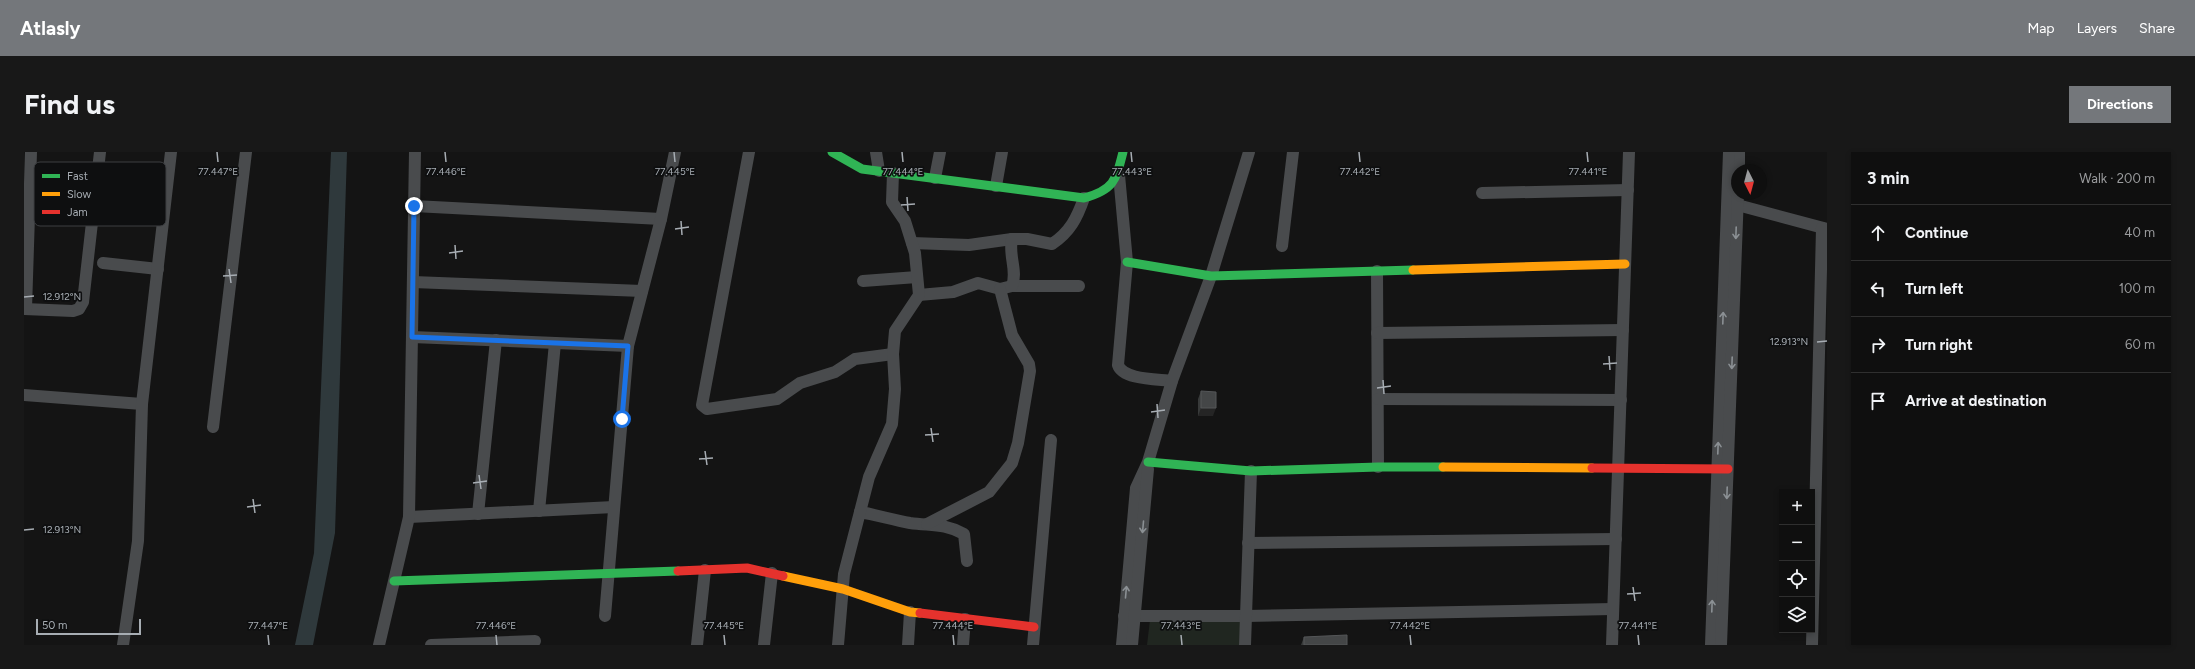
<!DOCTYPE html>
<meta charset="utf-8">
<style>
:root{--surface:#0f0f0f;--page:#181818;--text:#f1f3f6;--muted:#9b9c9e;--line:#2f2f2f;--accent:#74777b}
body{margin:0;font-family:Figtree,sans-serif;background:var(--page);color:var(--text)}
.controls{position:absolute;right:12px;bottom:12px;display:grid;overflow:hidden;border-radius:0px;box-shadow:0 2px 6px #0003}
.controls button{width:36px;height:36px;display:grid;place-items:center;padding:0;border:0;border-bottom:1px solid var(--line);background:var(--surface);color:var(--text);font:20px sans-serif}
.compass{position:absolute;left:1707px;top:12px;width:36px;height:36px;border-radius:50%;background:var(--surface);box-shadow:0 2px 6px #0003;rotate:174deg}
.scale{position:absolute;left:12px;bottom:10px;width:105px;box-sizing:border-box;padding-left:4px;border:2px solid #a7adb3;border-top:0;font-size:11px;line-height:14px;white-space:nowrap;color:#a7adb3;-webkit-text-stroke:3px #0e0f10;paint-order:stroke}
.stop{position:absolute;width:12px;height:12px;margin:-9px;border:3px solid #1a73e8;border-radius:50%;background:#fff}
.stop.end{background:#1a73e8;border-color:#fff;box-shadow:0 1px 4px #0008}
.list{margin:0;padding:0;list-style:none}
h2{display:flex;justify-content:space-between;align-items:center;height:52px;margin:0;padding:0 16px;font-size:17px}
h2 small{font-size:13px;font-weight:400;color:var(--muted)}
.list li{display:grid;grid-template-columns:26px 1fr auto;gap:12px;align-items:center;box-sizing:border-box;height:56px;padding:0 16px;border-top:1px solid var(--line)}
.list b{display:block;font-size:15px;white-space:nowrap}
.list em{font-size:13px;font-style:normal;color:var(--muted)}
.icon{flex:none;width:22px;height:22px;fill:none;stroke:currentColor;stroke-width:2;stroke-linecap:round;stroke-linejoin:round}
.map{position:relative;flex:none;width:1803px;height:493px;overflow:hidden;border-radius:0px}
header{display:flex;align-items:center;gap:24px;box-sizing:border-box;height:56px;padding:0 20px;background:var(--accent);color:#fff}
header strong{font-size:19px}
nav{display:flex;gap:22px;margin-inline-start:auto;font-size:14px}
.intro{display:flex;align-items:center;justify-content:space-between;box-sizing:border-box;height:96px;padding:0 24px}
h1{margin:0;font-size:28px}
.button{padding:10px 18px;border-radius:0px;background:var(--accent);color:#fff;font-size:14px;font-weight:700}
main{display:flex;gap:24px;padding:0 24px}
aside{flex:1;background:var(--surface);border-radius:0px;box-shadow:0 2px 6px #0003}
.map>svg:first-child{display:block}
</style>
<header>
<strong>Atlasly</strong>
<nav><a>Map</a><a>Layers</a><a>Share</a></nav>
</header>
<div class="intro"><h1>Find us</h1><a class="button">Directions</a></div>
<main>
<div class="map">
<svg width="1803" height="493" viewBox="0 0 1803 493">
<rect width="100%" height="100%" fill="#141414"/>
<path fill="#202620" d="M1126 468H1217L1215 493H1123Z"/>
<path fill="#2f393c" d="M307 0H323L311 381 289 493H271L290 401Z"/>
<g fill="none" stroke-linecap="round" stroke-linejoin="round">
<g stroke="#494b4d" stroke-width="12">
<path d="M725 0 678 253 683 257 753 247 776 231 811 220 831 207 869 202"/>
<path d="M852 0 855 19"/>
<path d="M1715 18V0"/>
<path d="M1095 23 1103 110 1094 213C1099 228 1134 227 1148 229"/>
<path d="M911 26 916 0"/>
<path d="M972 34 978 0"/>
<path d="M1458 41 1604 38"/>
<path d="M1706 51 1803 77"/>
<path d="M390 54 637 67"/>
<path d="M888 91 945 93 988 87"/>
<path d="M1258 94 1269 0"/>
<path d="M79 111 134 117"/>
<path d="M1353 119 1354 315"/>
<path d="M839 129 893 125"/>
<path d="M389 130 618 139"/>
<path d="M988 134H1055"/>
<path d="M895 143 929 140 954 131 976 137 988 134C994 119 984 103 988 87H1003L1028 92C1046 80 1053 66 1060 46"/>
<path d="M0 157 49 159 55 157 59 150 76 0"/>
<path d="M2 157 7 0"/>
<path d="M1353 181 1599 178"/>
<path d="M388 185 604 194"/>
<path d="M0 243 118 252"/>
<path d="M1354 247 1597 248"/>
<path d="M189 275 222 0"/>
<path d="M515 359 531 191"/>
<path d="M836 360C853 363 869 368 886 371 907 374 920 371 940 382L943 409"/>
<path d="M454 362 472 188"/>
<path d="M385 365 590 355"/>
<path d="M903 372 965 340 988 311 994 291 1006 219 1005 212 988 183 976 137"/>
<path d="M1224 391 1592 387"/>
<path d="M581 464 604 194 637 67 651 0"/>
<path d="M1100 464H1222L1589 457"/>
<path d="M99 493 114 389 118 252 147 0"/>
<path d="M355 493 385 365 391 0"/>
<path d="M407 493 511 489"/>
<path d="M673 493 681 418"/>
<path d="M740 493 748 421"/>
<path d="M814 493 820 422 845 325 868 272 871 237 869 202 871 179 895 143 891 101 881 69 868 50 869 21"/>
<path d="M884 493 886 460"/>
<path d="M939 493 941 467"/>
<path d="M1009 493 1027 288"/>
<path d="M1098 493 1112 336 1124 310 1148 229 1187 124 1225 0"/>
<path d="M1108 493 1124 317"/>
<path d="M1221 493 1227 319"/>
<path d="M1588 493 1605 0"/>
<path d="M1687 493 1705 0"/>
<path d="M1697 493 1714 42"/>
<path d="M1788 493 1798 76"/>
</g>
<g stroke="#30b455" stroke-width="9">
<path d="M808 0 838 17 1060 46C1090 38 1092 28 1099 0"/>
<path d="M1103 110 1187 124 1389 118"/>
<path d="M1124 310 1227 319 1354 315H1419"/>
<path d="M370 429 654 419"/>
</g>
<g stroke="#ff9f0a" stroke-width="9">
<path d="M1389 118 1601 112"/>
<path d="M1419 315 1568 316"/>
<path d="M759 424 819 437 886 460 896 461"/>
</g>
<g stroke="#e5322d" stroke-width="9">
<path d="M1568 316 1704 317"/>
<path d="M654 419 723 416 759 424"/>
<path d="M896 461 1010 475"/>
</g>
</g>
<g fill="#383a3a">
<path d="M1177 239 1189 264H1174V247Z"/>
<path d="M1280 485 1323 493H1277Z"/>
</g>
<path fill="#252525" d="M1177 256H1192L1189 264H1174Z"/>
<g fill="#444647" stroke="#545658">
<path d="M1177 239 1192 240V256H1177Z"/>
<path d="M1323 483V493H1280V485Z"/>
</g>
<defs><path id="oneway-shaft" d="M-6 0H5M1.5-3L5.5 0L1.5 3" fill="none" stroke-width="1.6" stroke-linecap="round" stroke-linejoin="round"/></defs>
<g stroke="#8b9094">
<use href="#oneway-shaft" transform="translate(1712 81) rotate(92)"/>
<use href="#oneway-shaft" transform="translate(1699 166) rotate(-88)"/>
<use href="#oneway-shaft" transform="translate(1708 211) rotate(92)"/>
<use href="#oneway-shaft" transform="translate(1694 296) rotate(-88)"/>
<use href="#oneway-shaft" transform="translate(1703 341) rotate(92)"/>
<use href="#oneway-shaft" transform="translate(1119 375) rotate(95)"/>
<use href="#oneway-shaft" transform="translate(1102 440) rotate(-85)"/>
<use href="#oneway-shaft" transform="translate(1688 454) rotate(-88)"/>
</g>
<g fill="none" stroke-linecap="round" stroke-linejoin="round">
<path stroke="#1a73e8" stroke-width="5" d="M390 54 388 185 604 194 598 267"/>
</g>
<path fill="none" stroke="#a7adb3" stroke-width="1.5" d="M193 0 194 10M421 0 422 10M650 0 651 10M878 0 879 10M1107 0 1108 10M1335 0 1336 10M1563 0 1564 10M883 45 884 59M877 53 891 52M657 69 658 83M651 77 665 75M431 93 432 107M425 101 439 99M205 117 207 131M199 124 213 123M0 145 10 144M1793 190 1803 189M1585 204 1586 218M1579 212 1593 211M1359 228 1360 242M1353 236 1367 234M1133 252 1134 266M1127 260 1141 258M907 276 909 290M901 283 915 282M681 299 683 313M675 307 689 306M455 323 457 337M449 331 463 329M229 347 231 361M223 355 237 353M0 378 10 377M1609 435 1611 449M1603 442 1617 441M244 483 245 493M472 483 473 493M700 483 701 493M929 483 930 493M1157 483 1158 493M1386 483 1387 493M1614 483 1615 493"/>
<rect x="10" y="10" width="132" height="64" rx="6" fill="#0e0f10" stroke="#3c3e41" stroke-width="1"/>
<rect x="18" y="22" width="18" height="4" fill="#30b455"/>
<rect x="18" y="40" width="18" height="4" fill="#ff9f0a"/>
<rect x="18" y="58" width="18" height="4" fill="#e5322d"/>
<g font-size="11" fill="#a7adb3">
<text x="43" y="28">Fast</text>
<text x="43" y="46">Slow</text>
<text x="43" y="64">Jam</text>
</g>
<g font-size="10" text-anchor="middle" fill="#a7adb3" stroke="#0e0f10" stroke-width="3.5" stroke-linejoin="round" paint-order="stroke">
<text x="194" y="23">77.447°E</text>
<text x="422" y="23">77.446°E</text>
<text x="651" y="23">77.445°E</text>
<text x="879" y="23">77.444°E</text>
<text x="1108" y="23">77.443°E</text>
<text x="1336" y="23">77.442°E</text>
<text x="1564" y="23">77.441°E</text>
<text x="38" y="148">12.912°N</text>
<text x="1765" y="193">12.913°N</text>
<text x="38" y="381">12.913°N</text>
<text x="244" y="477">77.447°E</text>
<text x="472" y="477">77.446°E</text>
<text x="700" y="477">77.445°E</text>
<text x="929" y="477">77.444°E</text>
<text x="1157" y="477">77.443°E</text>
<text x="1386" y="477">77.442°E</text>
<text x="1614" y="477">77.441°E</text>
</g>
</svg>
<div class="controls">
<button>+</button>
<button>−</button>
<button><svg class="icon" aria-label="locate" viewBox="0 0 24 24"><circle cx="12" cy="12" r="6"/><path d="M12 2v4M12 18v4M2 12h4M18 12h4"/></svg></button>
<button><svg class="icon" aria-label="layers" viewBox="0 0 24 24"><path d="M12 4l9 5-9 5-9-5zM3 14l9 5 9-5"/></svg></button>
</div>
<svg class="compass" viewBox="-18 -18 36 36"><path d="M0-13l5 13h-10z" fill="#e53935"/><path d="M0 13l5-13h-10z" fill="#9b9c9e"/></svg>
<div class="scale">50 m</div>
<div class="stop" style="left:598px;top:267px"></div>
<div class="stop end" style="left:390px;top:54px"></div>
</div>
<aside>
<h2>3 min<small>Walk · 200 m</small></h2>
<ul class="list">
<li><svg class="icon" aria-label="ahead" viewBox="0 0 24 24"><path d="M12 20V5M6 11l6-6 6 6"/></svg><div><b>Continue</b></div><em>40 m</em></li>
<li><svg class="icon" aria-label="left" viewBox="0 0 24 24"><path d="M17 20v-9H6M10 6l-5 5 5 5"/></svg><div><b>Turn left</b></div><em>100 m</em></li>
<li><svg class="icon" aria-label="right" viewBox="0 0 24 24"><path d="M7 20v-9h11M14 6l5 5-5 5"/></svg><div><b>Turn right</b></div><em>60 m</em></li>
<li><svg class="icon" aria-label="arrive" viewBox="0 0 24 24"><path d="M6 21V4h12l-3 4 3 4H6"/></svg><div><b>Arrive at destination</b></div></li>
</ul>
</aside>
</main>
